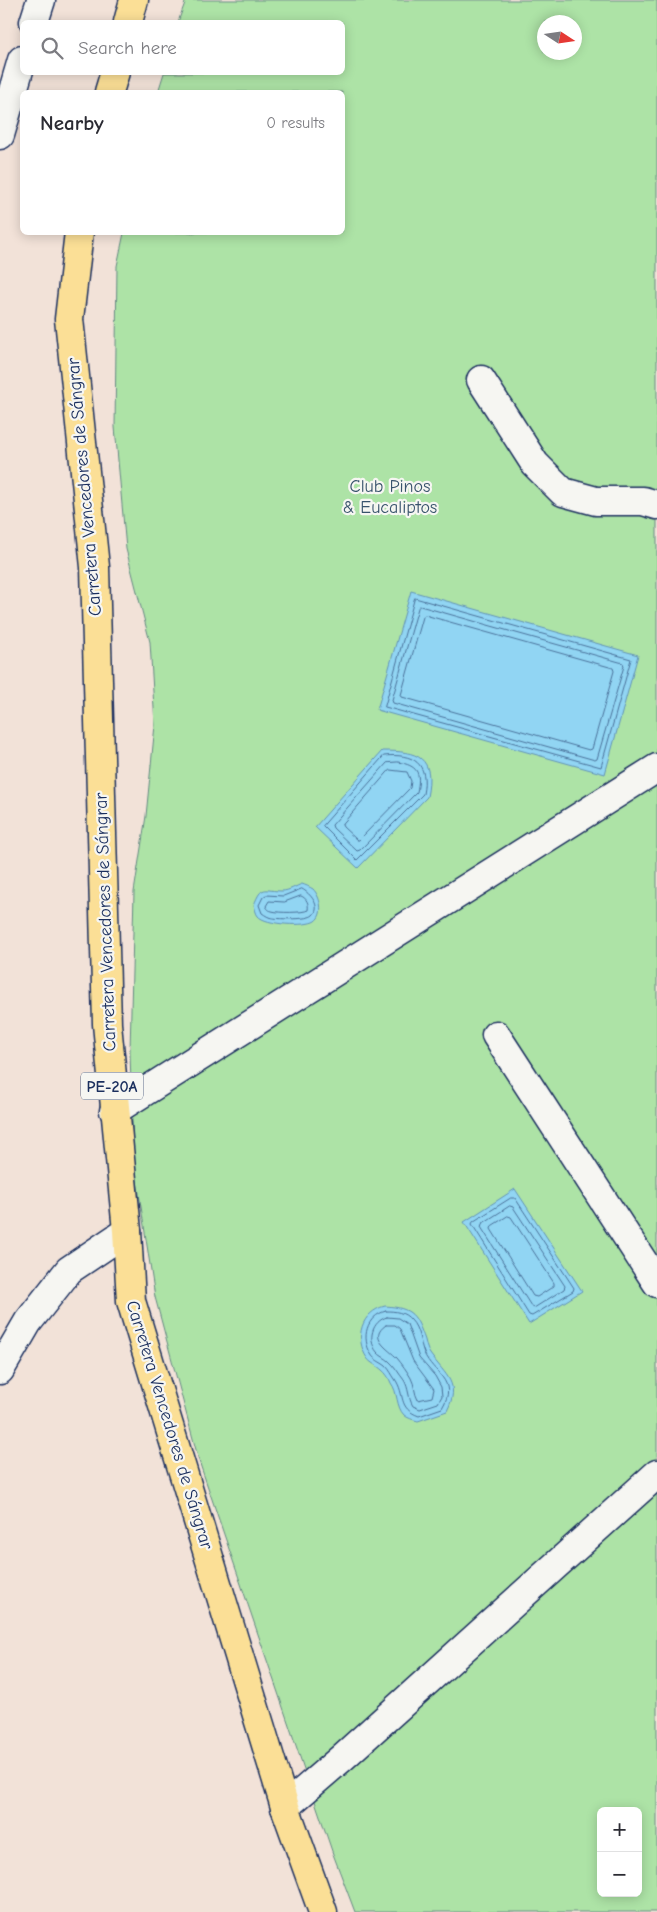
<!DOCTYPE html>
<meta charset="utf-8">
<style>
:root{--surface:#fff;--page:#f2f2f3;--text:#2b2b33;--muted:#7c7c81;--line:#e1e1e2}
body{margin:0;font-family:"Comic Neue",sans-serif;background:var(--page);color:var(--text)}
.controls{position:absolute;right:15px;bottom:15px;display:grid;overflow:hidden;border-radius:8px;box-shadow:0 2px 12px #0003}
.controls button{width:45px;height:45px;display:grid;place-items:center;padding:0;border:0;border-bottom:1px solid var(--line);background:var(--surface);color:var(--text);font:25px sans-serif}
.compass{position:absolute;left:537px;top:15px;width:45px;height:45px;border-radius:50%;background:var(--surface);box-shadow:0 2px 12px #0003;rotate:102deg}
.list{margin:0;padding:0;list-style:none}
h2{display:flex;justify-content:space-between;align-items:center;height:65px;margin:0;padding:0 20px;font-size:21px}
h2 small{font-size:16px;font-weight:400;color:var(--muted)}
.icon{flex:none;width:28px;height:28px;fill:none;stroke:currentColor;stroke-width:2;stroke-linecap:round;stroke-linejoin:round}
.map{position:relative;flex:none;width:657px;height:1912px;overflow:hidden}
.search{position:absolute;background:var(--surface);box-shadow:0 2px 12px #0003;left:20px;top:20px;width:325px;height:55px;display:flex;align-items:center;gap:12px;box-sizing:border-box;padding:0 18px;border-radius:8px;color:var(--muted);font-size:19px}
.panel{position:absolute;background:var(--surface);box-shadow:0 2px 12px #0003;left:20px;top:90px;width:325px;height:145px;border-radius:8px}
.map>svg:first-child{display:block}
</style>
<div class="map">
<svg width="657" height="1912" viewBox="0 0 657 1912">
<rect width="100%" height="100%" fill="#f2e2d8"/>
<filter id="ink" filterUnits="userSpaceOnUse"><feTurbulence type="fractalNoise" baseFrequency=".02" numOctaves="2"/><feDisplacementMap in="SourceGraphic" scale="10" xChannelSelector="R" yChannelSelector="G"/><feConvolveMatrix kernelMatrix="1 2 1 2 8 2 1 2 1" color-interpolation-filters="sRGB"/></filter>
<g filter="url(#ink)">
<path fill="#ade3a6" stroke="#648982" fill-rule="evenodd" d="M186 0H657V1912H355L333 1854 199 1461 155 1297 133 1155 130 1051 134 892 146 816 155 725 150 642 126 549 115 427 117 266 124 233 342 232V92H158L164 73 342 72V22H178ZM544 22H574V52H544ZM601 1811H638V1893H601Z"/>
<g fill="#91d5f3" stroke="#6293b7">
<path d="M411 591 638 655 605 774 377 710Z"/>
<path d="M382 751C419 751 435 757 427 797L358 868 315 827Z"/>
<path d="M302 884C305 885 310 887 313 889 320 896 325 914 315 921 306 927 265 925 258 916 256 914 255 908 254 905 262 884 264 891 282 891 289 891 296 886 302 884Z"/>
<path d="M515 1189 582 1291 529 1324 464 1222Z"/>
<path d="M385 1306C413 1308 416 1315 425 1340 426 1344 427 1350 430 1354 446 1376 461 1383 447 1411L418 1421C414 1420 407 1418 404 1415 396 1407 398 1392 391 1383 389 1378 386 1373 382 1370 378 1366 370 1363 367 1358 354 1338 361 1312 385 1306Z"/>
</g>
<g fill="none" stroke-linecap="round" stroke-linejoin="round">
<g stroke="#4a719a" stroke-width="1">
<path d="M415 598 631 659 601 767 385 707Z"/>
<path d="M420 606 623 663 624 666 597 759 595 760 393 703 392 700 418 608Z"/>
<path d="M425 615 613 668 614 671 592 749 589 750 402 697 401 695 423 617Z"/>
<path d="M384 756C414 753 429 763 423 794L357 860 323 826Z"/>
<path d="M398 762C418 766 421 772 417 792L360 850 357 851 333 828 332 825 387 763Z"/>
<path d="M390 770 407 772 411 781 410 788 359 840H357L343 827 342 825Z"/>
<path d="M302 889C310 893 322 907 313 915 308 920 280 919 273 918 269 918 265 915 262 913L259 905 263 897 266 895 283 896Z"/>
<path d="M301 896C307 898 309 904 308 910 303 913 278 913 272 911 268 910 268 909 266 906L269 901 284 902Z"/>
<path d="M511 1198H515L574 1288 573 1291 532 1316 529 1315 472 1224 473 1222Z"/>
<path d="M510 1206 513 1207 565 1286 564 1289 534 1308 531 1306 481 1227 482 1224Z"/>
<path d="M508 1216 511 1217 554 1283V1286L537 1297 533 1296 491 1229 492 1226Z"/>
<path d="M386 1311C395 1311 405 1312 411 1320 419 1328 420 1343 424 1353 433 1374 459 1380 442 1408L419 1416C397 1408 406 1395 395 1379 392 1375 390 1370 386 1366 381 1362 374 1360 371 1354 361 1338 366 1316 386 1311Z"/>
<path d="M387 1317 398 1318 407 1324 419 1358 435 1376 441 1387 442 1396 438 1403 420 1409 413 1406C408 1398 409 1388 404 1380 399 1374 395 1366 389 1361 386 1358 380 1356 377 1352 367 1340 372 1321 387 1317Z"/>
<path d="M386 1325H395L400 1329 413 1361 434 1389 432 1397 418 1400C414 1393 415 1385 411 1378 407 1371 402 1364 397 1358 389 1349 367 1338 386 1325Z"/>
</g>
<g stroke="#1b2f5e" stroke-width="31">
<g id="minor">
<path d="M34 22 41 0"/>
<path d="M0 135 22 60"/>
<path d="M481 380 535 464 563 492 596 501H643L657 505"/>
<path d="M496 1035 657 1283"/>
<path d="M114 1111 657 768"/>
<path d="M0 1370 28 1322 69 1270 127 1231"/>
<path d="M285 1807 343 1757 657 1474"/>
</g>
</g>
<g stroke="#1b2f5e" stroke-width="31">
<g id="highway">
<path d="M128 22 134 0"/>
<path d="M109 92 115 72"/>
<path d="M79 232 69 319 95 567 107 1024 127 1231 131 1301 285 1807 323 1912"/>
</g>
</g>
<use href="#minor" stroke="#f6f6f2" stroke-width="28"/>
<use href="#highway" stroke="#fbdf96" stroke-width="28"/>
</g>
</g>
<g text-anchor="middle" stroke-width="4.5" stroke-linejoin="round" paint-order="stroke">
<rect fill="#f6f6f2" stroke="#5d6b8a" stroke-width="1" x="81" y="1072.5" width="62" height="27" rx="4"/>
<g font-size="16" font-weight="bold" fill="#1b2f5e">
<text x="112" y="1092">PE-20A</text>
</g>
<g font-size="18" fill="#38536c" stroke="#f6f6f2">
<text x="390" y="492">Club Pinos<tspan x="390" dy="21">&amp; Eucaliptos</tspan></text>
</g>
<g font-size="18" fill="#1b2f5e" stroke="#f6f6f2">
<text transform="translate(84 487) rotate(-95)" y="6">Carretera Vencedores de Sángrar</text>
<text transform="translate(105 922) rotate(-92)" y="6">Carretera Vencedores de Sángrar</text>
<text transform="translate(170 1425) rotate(73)" y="6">Carretera Vencedores de Sángrar</text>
</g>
</g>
</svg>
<div class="controls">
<button>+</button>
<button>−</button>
</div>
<svg class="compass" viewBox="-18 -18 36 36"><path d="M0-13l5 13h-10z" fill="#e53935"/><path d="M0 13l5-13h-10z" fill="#7c7c81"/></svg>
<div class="search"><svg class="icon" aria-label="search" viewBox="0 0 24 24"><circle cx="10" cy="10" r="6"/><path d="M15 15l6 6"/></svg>Search here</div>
<section class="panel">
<h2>Nearby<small>0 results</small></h2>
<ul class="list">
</ul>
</section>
</div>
